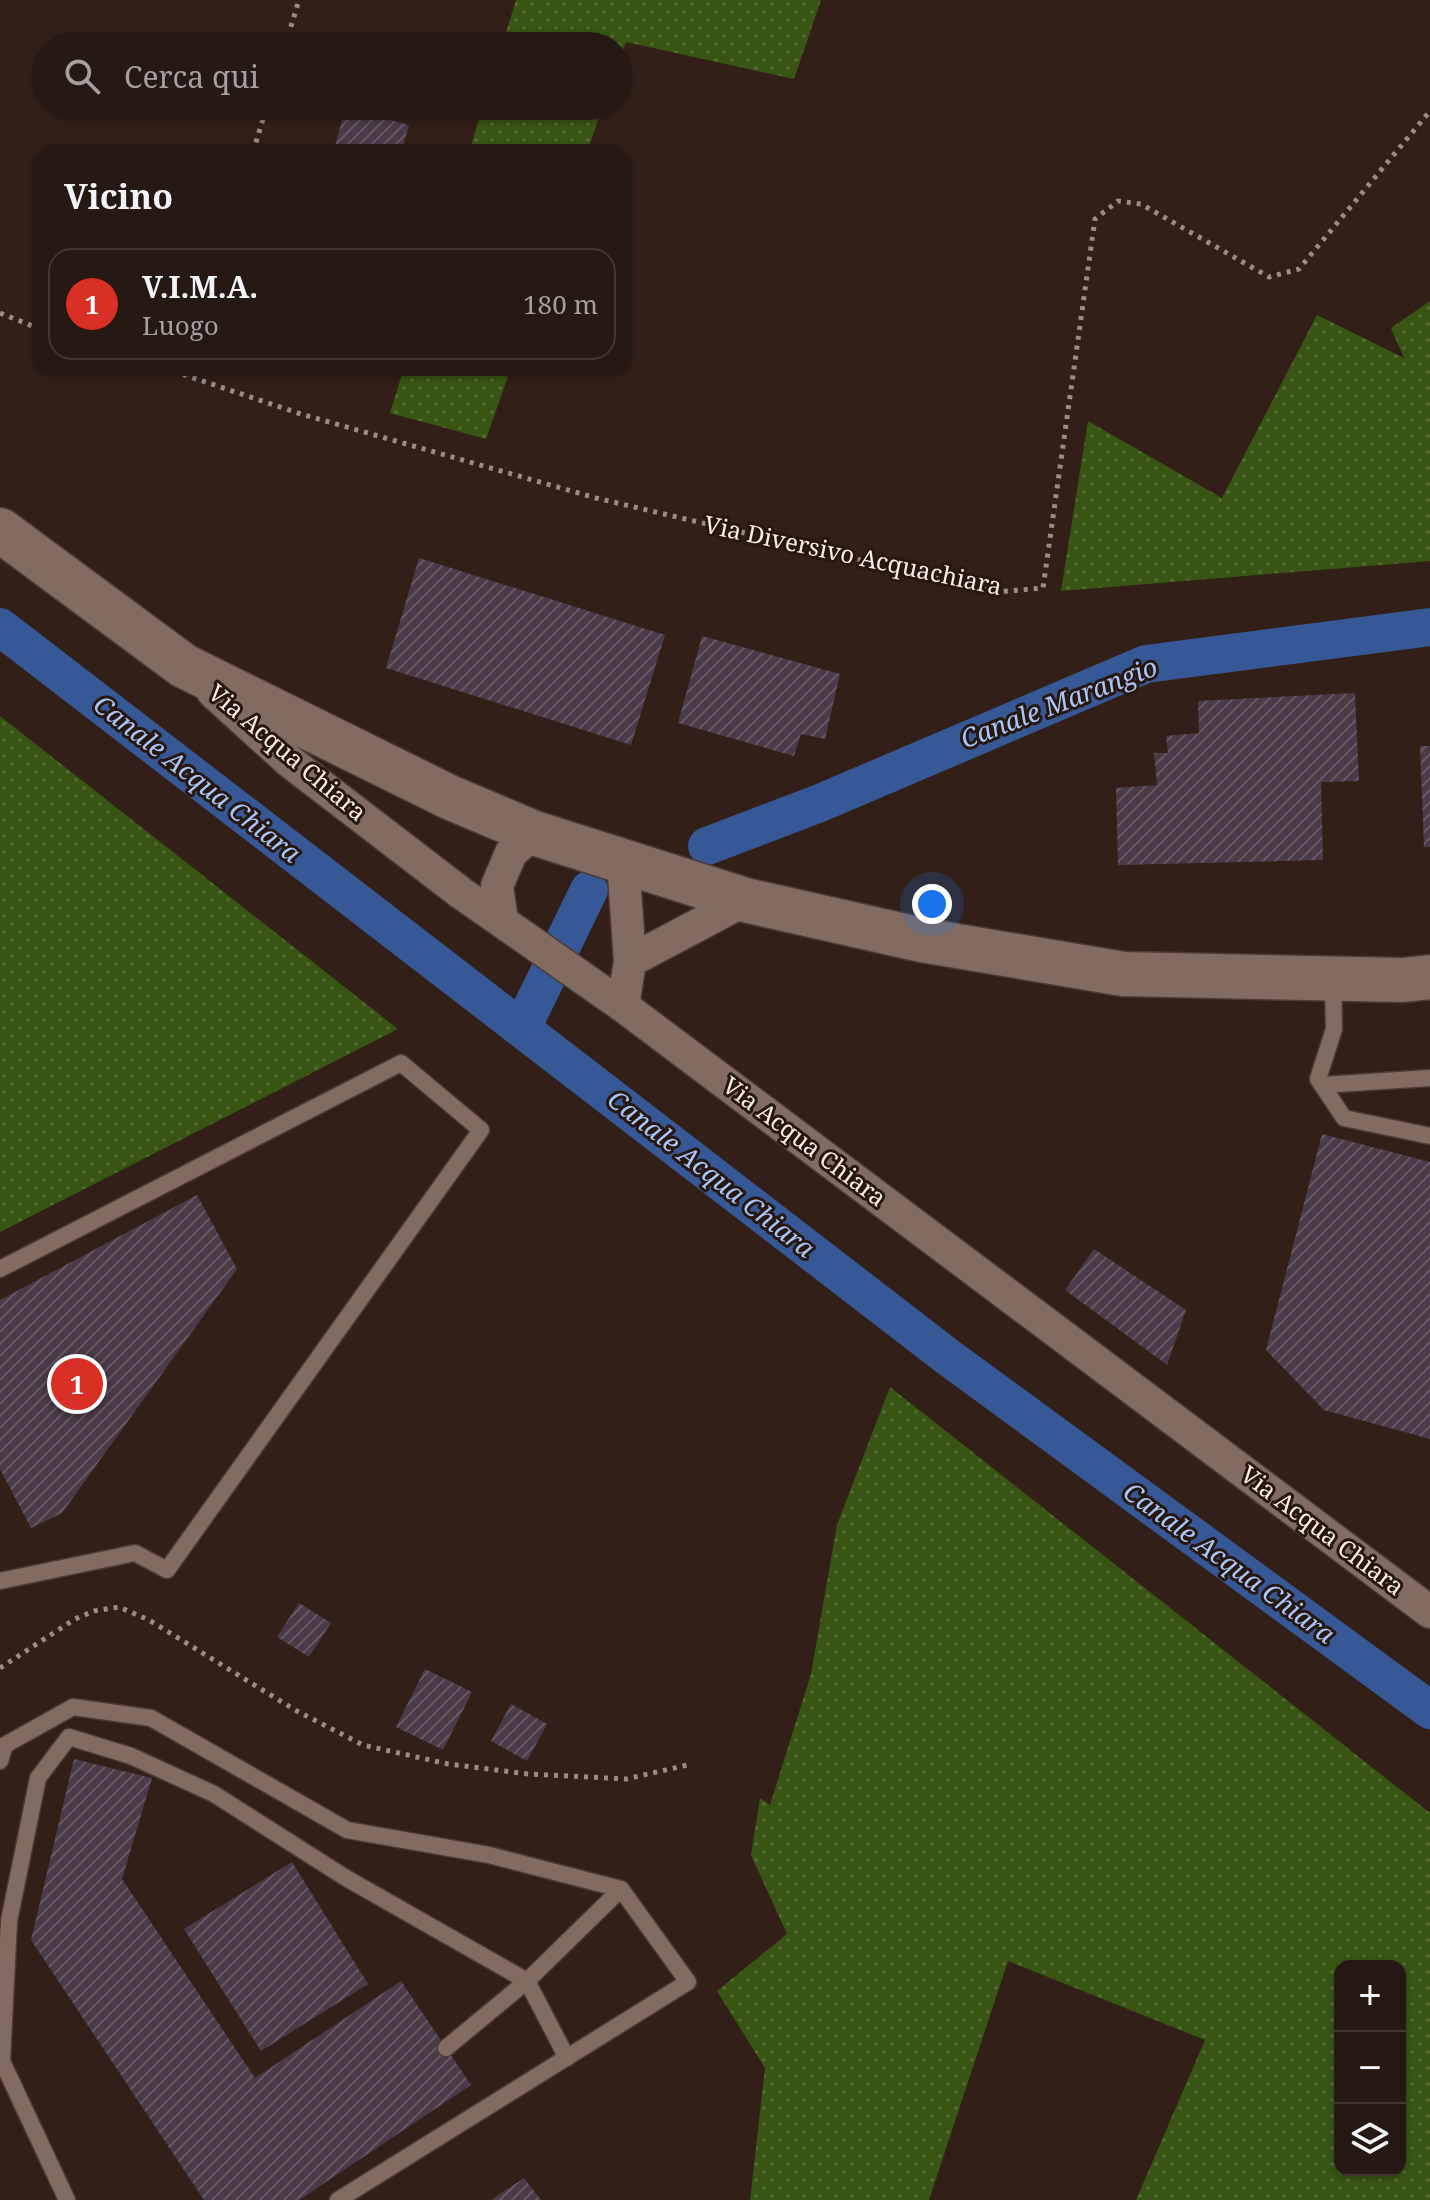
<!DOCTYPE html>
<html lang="it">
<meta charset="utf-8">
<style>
:root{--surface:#261812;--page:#2e211b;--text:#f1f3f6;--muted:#a4a09f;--line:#423732;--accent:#d93025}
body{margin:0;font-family:"Noto Serif",serif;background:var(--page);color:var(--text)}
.controls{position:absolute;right:24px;bottom:24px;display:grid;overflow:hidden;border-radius:16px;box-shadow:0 2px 6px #0004}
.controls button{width:72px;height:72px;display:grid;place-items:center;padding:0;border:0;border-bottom:2px solid var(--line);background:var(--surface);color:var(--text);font:40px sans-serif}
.you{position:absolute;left:932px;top:904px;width:28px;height:28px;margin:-20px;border:6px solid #fff;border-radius:50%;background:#1a73e8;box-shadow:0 0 0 12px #1a73e833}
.badge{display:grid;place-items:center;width:52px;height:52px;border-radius:50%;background:var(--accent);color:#fff;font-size:26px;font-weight:700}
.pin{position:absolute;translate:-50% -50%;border:4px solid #fff;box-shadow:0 2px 8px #0006}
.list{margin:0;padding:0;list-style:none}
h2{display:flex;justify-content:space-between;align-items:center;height:104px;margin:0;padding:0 32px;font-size:34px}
h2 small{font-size:26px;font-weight:400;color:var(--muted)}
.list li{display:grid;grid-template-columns:52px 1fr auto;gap:24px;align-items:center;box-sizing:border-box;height:112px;margin:0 16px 16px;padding:0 16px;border:2px solid var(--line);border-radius:24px}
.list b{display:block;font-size:30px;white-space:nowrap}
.list p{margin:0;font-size:26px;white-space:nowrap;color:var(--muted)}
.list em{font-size:26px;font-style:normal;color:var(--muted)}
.icon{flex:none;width:44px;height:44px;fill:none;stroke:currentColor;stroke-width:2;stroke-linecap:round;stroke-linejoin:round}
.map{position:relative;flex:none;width:1430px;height:2200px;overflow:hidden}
.search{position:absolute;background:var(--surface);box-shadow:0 2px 6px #0004;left:32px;top:32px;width:600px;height:88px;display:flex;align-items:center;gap:20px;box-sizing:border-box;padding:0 28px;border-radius:44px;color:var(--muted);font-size:30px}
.panel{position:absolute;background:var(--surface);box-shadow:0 2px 6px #0004;left:32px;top:144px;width:600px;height:232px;border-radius:24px}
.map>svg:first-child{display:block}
</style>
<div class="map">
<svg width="1430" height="2200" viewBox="0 0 1430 2200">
<defs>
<pattern id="green-dots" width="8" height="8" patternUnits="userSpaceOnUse" patternTransform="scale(2)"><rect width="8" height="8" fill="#385514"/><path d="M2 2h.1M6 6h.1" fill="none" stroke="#566e36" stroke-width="1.8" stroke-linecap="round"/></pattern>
<pattern id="building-hatch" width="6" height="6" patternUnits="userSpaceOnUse" patternTransform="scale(2)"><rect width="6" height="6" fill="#4b3b49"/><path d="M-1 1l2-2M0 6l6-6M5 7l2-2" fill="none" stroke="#665863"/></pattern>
</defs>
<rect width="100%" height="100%" fill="#322018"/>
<g fill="url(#green-dots)" fill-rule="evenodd">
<path d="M516 0H821L794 79 626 42 618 63V46H502Z"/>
<path d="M483 106H603L587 152H469Z"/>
<path d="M1430 301V561L1061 591 1088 421 1222 498 1317 315 1404 358 1391 328Z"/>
<path d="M404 368H511L486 439 390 413Z"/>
<path d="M0 716 398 1029 0 1232Z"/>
<path d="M890 1387 1430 1813V2200H1136L1205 2040 1008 1961 929 2200H750L765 2068 717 1991 787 1934 751 1855 760 1798 770 1805 811 1674 837 1525ZM1340 1966H1400V2170H1340Z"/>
</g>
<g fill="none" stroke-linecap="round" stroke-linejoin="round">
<g stroke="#365896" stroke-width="38">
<path d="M0 627 948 1357 1430 1710"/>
<path d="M707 846 820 803 1146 664 1430 627"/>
<path d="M522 1028 589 890"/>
</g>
</g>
<g fill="url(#building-hatch)">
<path d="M346 107 409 125 401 152H333Z"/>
<path d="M419 558 665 635 631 745 386 668Z"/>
<path d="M702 636 840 674 825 739 801 734 794 756 678 723Z"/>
<path d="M1355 693 1359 781 1321 782 1323 860 1118 865 1116 788 1157 785 1154 753H1168L1166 736 1199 733 1198 701Z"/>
<path d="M1420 746H1430V847H1424Z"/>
<path d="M1322 1134 1430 1162V1439L1324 1410 1266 1350Z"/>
<path d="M197 1195 237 1269 62 1513 31 1528 0 1469V1300Z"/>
<path d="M1094 1249 1186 1310 1167 1365 1065 1290Z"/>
<path d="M299 1603 331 1623 309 1657 277 1637Z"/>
<path d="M425 1669 472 1692 443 1750 396 1727Z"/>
<path d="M511 1704 547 1724 527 1761 491 1741Z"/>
<path d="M74 1759 152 1778 122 1879 255 2078 401 1981 471 2085 299 2200H204L31 1940Z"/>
<path d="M292 1862 368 1984 261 2051 184 1929Z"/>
<path d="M524 2178 541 2200H491Z"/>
</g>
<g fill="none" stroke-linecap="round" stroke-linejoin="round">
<g stroke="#4a3b36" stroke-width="19">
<g id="lane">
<path d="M1333 980 1334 1029 1318 1079 1344 1118 1430 1136"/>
<path d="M1322 1085 1430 1078"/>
<path d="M0 1269 401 1063 481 1130 167 1570 135 1553 0 1581"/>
<path d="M0 1761 5 1745 73 1707 151 1718 347 1830 489 1855 621 1889 688 1982 338 2200"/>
<path d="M446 2048 527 1981 621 1889"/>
<path d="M0 2057 67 2200"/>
<path d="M2 2060 9 1921 38 1778 69 1737 131 1756 214 1794 346 1878 527 1981 567 2058"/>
</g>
</g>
<g stroke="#4a3b36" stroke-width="35">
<g id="street">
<path d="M213 692 289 761 461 893 623 1006 1430 1612"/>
<path d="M623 861 630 961"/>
<path d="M502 921 497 886 511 853 534 833"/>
<path d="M623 1006 630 961 745 900"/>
</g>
</g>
<g stroke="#4a3b36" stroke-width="47">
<path id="secondary" d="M0 530 184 666 449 797 534 833 745 900 922 940 1123 974 1403 980 1430 977"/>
</g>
<g stroke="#9b8c86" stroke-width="5" stroke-dasharray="4 6" stroke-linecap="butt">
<path d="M285 46 299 0"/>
<path d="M253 152 267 106"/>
<path d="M0 313 40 329"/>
<path d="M164 368 301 414 596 498 996 592 1043 588 1095 219 1118 201 1141 204 1269 277 1299 269 1430 111"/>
<path d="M187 376 189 368"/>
<path d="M0 1668 75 1619 94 1611 119 1607 149 1620 295 1710 363 1745 448 1764 528 1774 626 1779 692 1764"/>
</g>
<use href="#lane" stroke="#826c62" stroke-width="16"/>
<use href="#street" stroke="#826c62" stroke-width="32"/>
<use href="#secondary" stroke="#826c62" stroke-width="44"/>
</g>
<g text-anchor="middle" stroke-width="6" stroke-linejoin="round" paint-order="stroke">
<g font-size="24" fill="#f9ede7" stroke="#28170f">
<text transform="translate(853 556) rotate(12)" y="8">Via Diversivo Acquachiara</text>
<text transform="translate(287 753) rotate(40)" y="8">Via Acqua Chiara</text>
<text transform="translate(804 1142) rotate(37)" y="8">Via Acqua Chiara</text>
<text transform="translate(1322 1531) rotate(37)" y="8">Via Acqua Chiara</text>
</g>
<g font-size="26" font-style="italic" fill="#a7c7fc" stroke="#28170f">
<text transform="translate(1059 703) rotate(-21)" y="9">Canale Marangio</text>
<text transform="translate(197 779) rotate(38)" y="9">Canale Acqua Chiara</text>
<text transform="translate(711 1174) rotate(38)" y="9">Canale Acqua Chiara</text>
<text transform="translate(1229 1563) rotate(36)" y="9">Canale Acqua Chiara</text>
</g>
</g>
</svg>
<div class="controls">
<button>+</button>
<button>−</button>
<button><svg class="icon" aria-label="layers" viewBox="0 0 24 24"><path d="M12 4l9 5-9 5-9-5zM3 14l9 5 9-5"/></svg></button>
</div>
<div class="you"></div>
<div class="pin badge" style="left:77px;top:1384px">1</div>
<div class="search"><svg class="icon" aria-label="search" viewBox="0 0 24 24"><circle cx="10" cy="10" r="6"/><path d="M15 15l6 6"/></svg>Cerca qui</div>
<section class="panel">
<h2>Vicino<small></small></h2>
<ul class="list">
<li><span class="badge">1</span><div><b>V.I.M.A.</b><p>Luogo</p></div><em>180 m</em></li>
</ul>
</section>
</div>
